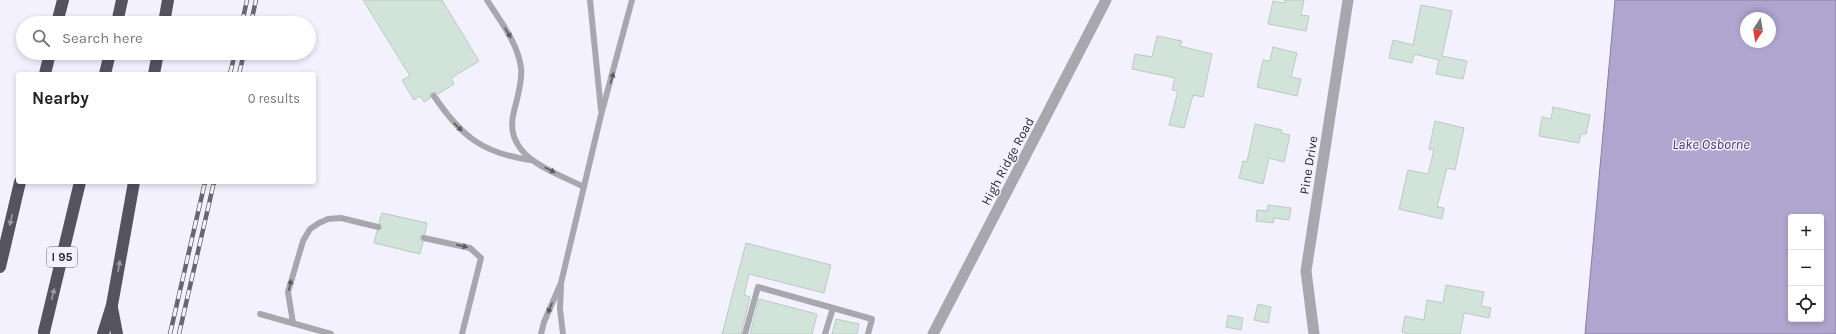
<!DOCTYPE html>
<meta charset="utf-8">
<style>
:root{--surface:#fff;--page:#f2f2f2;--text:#202124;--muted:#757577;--line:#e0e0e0}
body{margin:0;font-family:Karla,sans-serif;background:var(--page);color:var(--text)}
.controls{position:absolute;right:12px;bottom:12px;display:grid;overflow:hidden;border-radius:4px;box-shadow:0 2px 6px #0003}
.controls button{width:36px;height:36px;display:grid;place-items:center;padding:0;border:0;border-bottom:1px solid var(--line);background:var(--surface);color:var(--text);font:20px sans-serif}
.compass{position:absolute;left:1740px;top:12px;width:36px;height:36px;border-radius:50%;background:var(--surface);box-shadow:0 2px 6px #0003;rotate:192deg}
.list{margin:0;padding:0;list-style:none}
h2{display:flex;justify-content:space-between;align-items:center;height:52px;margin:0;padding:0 16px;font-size:17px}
h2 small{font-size:13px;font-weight:400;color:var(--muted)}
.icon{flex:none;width:22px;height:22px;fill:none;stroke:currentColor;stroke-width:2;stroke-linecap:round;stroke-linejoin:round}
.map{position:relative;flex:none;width:1836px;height:334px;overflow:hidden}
.search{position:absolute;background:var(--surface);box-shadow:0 2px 6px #0003;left:16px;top:16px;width:300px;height:44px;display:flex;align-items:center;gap:10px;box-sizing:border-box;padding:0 14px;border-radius:22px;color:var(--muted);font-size:15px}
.panel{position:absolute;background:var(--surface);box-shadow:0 2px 6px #0003;left:16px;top:72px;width:300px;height:112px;border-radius:4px}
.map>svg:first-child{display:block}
</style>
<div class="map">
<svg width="1836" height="334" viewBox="0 0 1836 334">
<rect width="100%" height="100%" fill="#f3f1fe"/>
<path fill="#aea6ce" stroke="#86809e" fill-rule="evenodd" d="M1615 0H1836V334H1585ZM1746 18H1770V42H1746ZM1791 217H1821V319H1791Z"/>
<g fill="#d2e3da" stroke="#bacbc1">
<path d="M363 0H442L479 61 451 78 454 84 438 94 436 92 431 93 430 98 424 102 420 96 414 100 402 80 410 76Z"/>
<path d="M1285 0H1304L1301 15 1309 16 1306 31 1268 24 1273 1 1284 3Z"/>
<path d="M1421 5 1452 11 1442 56 1467 61 1463 79 1436 74 1439 60 1414 54 1412 63 1389 58 1393 40 1413 45Z"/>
<path d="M1157 36 1182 41 1180 46 1212 54 1203 97 1193 95 1184 128 1169 125 1178 91 1172 90 1175 78 1132 69 1135 54 1152 57Z"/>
<path d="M1273 47 1297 53 1291 77 1301 79 1297 96 1257 87 1263 60 1270 61Z"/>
<path d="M1553 107 1590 115 1586 134H1581L1579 143 1539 136 1542 117 1551 119Z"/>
<path d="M1435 121 1464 128 1455 170 1447 168 1437 207 1444 208 1442 219 1399 209 1408 170 1428 174 1434 150 1429 149Z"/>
<path d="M1255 124 1282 130 1281 133 1290 135 1284 162 1269 158 1263 184 1239 178 1243 161 1247 162Z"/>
<path d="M1268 205 1291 208 1289 220 1274 218 1273 223 1256 221 1257 210 1267 211Z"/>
<path d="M382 213 427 223 425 234 420 237 423 242 420 254 374 243 377 231 382 228 379 223Z"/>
<path d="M746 243 831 265 824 293 749 274 744 295 750 297 741 334H722Z"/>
<path d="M1446 285 1484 292 1481 306 1491 308 1489 318 1464 313 1460 334H1410L1402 332 1405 316 1424 320 1427 300 1443 303Z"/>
<path d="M759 299 817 314 812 334H750Z"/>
<path d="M1258 304 1271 307 1268 323 1254 320Z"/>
<path d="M1228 315 1243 318 1241 330 1226 327Z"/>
<path d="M836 319 859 324 857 334H832Z"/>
</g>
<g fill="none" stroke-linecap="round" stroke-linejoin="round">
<g stroke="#a8a7ae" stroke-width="6">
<path d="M487 0C500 21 518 43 521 68 523 82 516 101 513 116 505 158 555 172 584 187"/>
<path d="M590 0 601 110"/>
<path d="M434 96C461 136 482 153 530 160"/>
<path d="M424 238 470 248 481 258 462 334"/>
<path d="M561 286 560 309 563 334"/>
<path d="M833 308 872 319 868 334"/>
<path d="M260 314 331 334"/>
<path d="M293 323 288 292 303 241 310 229 319 223 328 219 341 218 378 227"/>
<path d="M541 334 544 322 561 283 601 115 632 0"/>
<path d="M745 334 758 287 833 308 825 334"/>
</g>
<path stroke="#a8a7ae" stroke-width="11" d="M1314 334 1306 271 1348 0"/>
<path stroke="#a8a7ae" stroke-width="11" d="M933 334 1106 0"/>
<g stroke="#565361" stroke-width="12">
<path d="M57 23 63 0"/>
<path d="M117 23 122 0"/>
<path d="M164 23 168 0"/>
<path d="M45 74 50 53"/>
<path d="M105 74 110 53"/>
<path d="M154 74 158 53"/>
<path d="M0 267 20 182"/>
<path d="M112 308 117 334"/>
<path d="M44 332 80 182"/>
<path d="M103 334 112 305 134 182"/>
</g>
<g stroke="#68676f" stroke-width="4.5">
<g id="rail">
<path d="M242 23 247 0"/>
<path d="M251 23 256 0"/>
<path d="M230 74 235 53"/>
<path d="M239 74 244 53"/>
<path d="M170 334 205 182"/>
<path d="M179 334 214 182"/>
</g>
</g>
<use href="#rail" stroke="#f3f1fe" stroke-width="3" stroke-dasharray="9" stroke-linecap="butt"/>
</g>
<defs><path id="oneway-solid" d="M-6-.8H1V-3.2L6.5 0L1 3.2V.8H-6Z"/></defs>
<g fill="#5c5b62">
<use href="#oneway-solid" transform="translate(508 33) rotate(58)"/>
<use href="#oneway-solid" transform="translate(612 78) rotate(-74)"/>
<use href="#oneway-solid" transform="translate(458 127) rotate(45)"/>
<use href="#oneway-solid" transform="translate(550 170) rotate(27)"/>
<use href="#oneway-solid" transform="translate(462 246) rotate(13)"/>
<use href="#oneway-solid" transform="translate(290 285) rotate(-77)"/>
<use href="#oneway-solid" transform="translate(550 308) rotate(113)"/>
</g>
<g fill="#9d9aa8">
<use href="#oneway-solid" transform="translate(11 220) rotate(103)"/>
<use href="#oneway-solid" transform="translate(119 266) rotate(-80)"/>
<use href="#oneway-solid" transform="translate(53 294) rotate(-77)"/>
</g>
<g text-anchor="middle" stroke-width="3" stroke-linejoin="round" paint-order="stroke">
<rect fill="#f3f1fe" stroke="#66656d" stroke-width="1" x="47" y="247" width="30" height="20" rx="3"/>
<g font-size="12" font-weight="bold" fill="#2a292f">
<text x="62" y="261">I 95</text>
</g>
<g font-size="13" fill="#2a292f" stroke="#f3f1fe">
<text transform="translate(1007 161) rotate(-62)" y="5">High Ridge Road</text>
<text transform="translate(1308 165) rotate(-81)" y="5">Pine Drive</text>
</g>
<g font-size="14" font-style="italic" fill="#44366a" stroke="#f3f1fe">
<text x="1711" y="149">Lake Osborne</text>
</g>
</g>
</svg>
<div class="controls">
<button>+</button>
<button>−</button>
<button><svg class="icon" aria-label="locate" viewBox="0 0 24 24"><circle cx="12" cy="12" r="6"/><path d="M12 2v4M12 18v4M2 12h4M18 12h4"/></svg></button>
</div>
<svg class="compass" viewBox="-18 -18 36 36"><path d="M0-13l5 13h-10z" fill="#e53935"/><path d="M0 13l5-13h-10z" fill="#757577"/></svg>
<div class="search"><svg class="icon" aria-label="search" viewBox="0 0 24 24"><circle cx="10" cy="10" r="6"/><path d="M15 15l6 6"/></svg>Search here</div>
<section class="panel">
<h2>Nearby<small>0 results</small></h2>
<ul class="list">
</ul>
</section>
</div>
